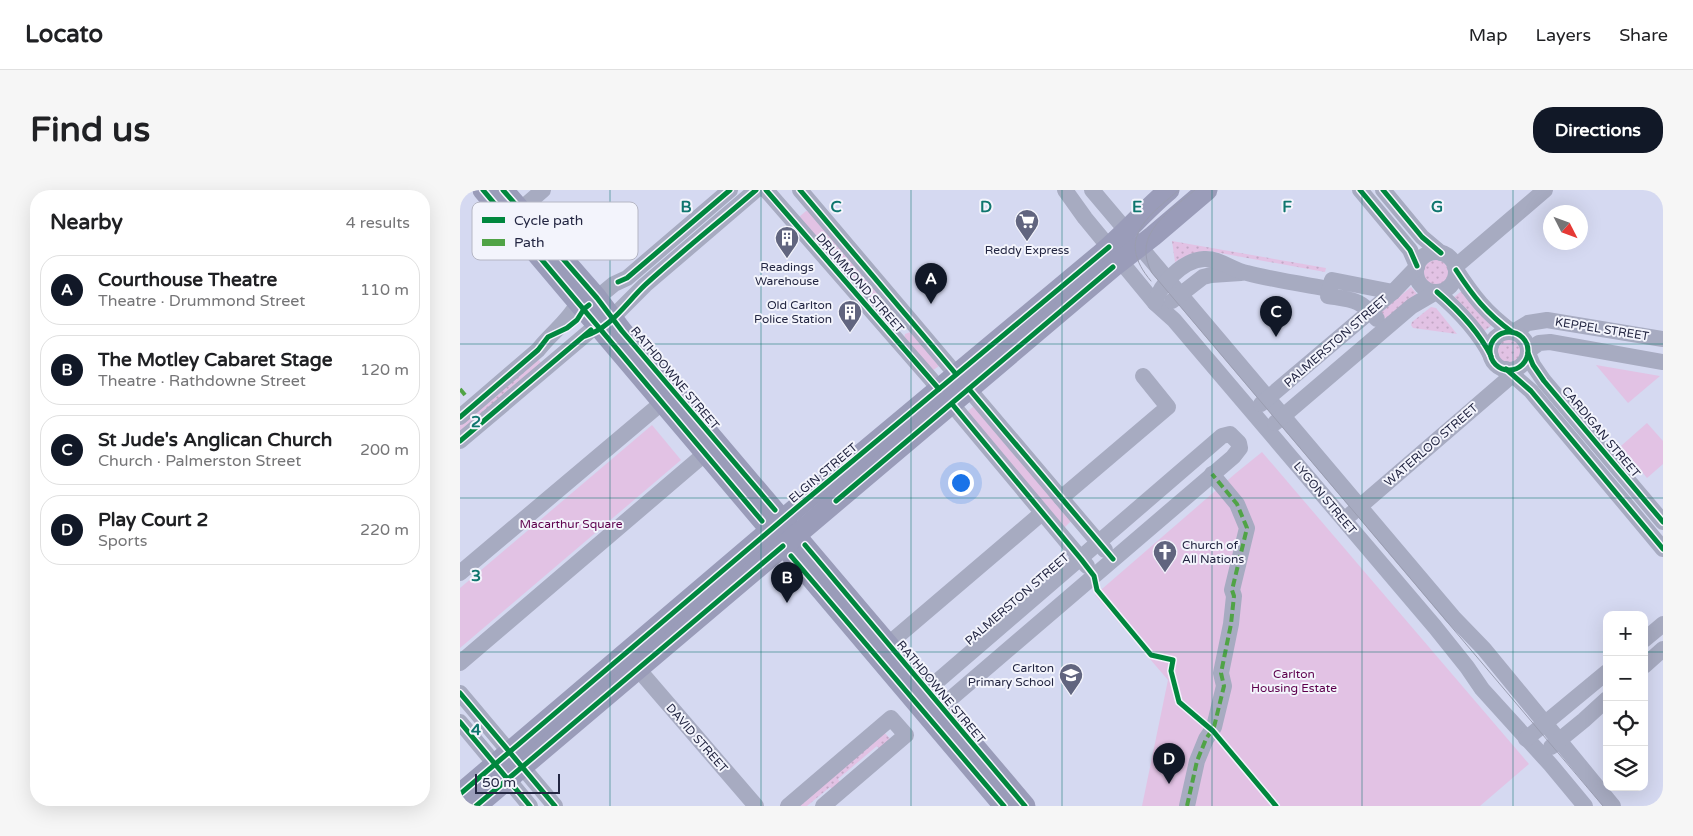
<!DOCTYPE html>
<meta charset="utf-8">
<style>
:root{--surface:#fff;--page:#f6f6f6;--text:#202124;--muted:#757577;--line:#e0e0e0;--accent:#111827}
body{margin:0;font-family:"Varela Round",sans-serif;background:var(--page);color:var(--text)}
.controls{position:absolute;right:15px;bottom:15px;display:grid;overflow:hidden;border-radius:10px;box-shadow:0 5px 20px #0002}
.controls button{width:45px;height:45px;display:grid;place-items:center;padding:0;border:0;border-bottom:1px solid var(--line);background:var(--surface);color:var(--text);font:25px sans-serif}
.compass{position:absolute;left:1083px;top:15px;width:45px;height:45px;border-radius:50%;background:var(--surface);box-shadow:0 5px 20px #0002;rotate:132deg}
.scale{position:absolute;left:15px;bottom:12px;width:85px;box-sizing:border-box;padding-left:5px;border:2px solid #232642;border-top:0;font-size:14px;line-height:18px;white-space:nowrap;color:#232642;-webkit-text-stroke:4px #f3f4fc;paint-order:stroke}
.you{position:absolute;left:500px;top:292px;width:18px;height:18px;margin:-12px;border:4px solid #fff;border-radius:50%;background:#1a73e8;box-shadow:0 0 0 8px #1a73e833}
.badge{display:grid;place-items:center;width:32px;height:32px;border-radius:50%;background:var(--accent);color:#fff;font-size:16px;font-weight:700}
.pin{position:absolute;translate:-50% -41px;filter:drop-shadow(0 1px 2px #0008)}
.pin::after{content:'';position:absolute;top:26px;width:18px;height:15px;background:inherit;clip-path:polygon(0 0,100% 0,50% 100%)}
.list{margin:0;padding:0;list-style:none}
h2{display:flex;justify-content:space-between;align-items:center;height:65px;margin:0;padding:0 20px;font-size:21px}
h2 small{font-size:16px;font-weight:400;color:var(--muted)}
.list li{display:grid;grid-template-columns:32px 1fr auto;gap:15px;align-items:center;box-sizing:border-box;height:70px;margin:0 10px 10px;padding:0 10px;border:1px solid var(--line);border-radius:20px}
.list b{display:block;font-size:19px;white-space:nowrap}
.list p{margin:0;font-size:16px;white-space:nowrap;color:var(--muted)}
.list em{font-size:16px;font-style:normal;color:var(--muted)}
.icon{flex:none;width:28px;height:28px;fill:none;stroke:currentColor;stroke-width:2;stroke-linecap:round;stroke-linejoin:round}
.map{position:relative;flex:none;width:1203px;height:616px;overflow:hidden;border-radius:20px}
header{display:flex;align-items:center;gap:30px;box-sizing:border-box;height:70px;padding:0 25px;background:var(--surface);border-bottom:1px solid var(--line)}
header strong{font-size:24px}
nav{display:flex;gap:28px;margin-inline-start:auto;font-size:18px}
.intro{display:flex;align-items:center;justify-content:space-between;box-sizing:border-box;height:120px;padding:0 30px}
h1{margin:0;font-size:35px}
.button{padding:12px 22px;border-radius:20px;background:var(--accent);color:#fff;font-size:18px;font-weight:700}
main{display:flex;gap:30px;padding:0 30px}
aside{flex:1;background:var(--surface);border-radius:20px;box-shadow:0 5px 20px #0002}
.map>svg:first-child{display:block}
</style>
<header>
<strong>Locato</strong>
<nav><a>Map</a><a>Layers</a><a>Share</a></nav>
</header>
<div class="intro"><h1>Find us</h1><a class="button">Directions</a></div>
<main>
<aside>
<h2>Nearby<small>4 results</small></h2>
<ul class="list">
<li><span class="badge">A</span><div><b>Courthouse Theatre</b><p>Theatre · Drummond Street</p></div><em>110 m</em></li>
<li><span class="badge">B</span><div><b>The Motley Cabaret Stage</b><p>Theatre · Rathdowne Street</p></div><em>120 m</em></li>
<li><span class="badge">C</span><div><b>St Jude's Anglican Church</b><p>Church · Palmerston Street</p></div><em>200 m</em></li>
<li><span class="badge">D</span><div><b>Play Court 2</b><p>Sports</p></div><em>220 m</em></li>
</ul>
</aside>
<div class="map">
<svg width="1203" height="616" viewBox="0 0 1203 616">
<defs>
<pattern id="grass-dots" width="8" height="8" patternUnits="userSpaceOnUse" patternTransform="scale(1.25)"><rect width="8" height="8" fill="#e2c2e4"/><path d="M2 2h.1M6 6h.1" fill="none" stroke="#c2a7c5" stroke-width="1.8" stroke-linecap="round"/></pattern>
</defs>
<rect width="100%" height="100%" fill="#d5d9f1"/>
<g fill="url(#grass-dots)">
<path d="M712 51 866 78 865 82 749 61C737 61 726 65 715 72Z"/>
<circle cx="976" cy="83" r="13"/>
<path d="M951 97 957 104 926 130 920 123Z"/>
<path d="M1004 99 1033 134 1022 143 993 108Z"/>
<path d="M971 117 976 118 997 144 953 138 951 135 952 132Z"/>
<circle cx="1049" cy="161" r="13"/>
<path d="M76 167 84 176 0 247V231Z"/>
<path d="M423 541 431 550 420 559 417 556 378 589 380 592 372 599 370 597 347 616H340Z"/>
</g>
<g fill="#e2c2e4">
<path d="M346 21 352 22 435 124 429 130 339 27Z"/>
<path d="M453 141 479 176 472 181 444 149 445 144Z"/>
<path d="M1136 175 1200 186 1168 213Z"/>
<path d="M514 216 611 331 605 337 602 336 508 227V221Z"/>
<path d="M1187 233 1203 251V274L1187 288 1161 256Z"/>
<path d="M192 235 221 270 0 458V398Z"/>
<path d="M802 262 1069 574 1020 616H682L708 490 635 405 776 283Z"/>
</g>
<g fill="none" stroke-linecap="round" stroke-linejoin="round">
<g stroke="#a7abc1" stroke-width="16">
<path d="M306 0 470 188 627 376"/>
<path d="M340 0 645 360"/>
<path d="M605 0 625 28 695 113 714 130 975 437 1007 477 1022 499 1090 574 1125 616"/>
<path d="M632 0 993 427 1024 459 1153 616"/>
<path d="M900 0 950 60 957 76"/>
<path d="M923 0 962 47 981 63"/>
<path d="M52 27 83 0"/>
<circle cx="976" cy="82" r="20"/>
<path d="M995 77 1085 0"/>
<path d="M996 80C1013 106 1026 123 1052 142"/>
<path d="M977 102C998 120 1018 140 1031 166"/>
<path d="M137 108 154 94 167 88 270 0"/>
<path d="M712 111 743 87 751 85 781 83"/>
<path d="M695 113C700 94 723 70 744 69 759 68 772 80 787 83 814 90 842 94 870 99"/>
<path d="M152 128 185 95 296 0"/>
<path d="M917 129C900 109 893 110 868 106L872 90 933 102"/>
<path d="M1053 142 1068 133 1087 130 1203 149"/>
<circle cx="1049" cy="161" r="19"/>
<path d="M1068 161 1079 153 1090 152 1203 172"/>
<path d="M1068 163 1073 175 1084 191 1203 332"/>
<path d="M1046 179 1071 201 1203 359"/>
<path d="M801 214 933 102 957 77"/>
<path d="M0 227 78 160C91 143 108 132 118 113"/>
<path d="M815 233 952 116 976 102"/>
<path d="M0 251 137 135"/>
<path d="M601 308 708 217 683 186"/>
<path d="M891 324 1050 187 1044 179"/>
<path d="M0 383 211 205"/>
<path d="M1184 450 1203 434"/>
<path d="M419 462 582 323"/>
<path d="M0 473 254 256"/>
<path d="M1184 476 1203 459"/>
<path d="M178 479 296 616"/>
<path d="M466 501 762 246 770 244 779 253 780 258 773 267 481 517"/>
<path d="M0 503 95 616"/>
<path d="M0 532 70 616"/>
<path d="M1066 549 1147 482"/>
<path d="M1091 557 1124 530 1147 509"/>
<path d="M328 616 431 528 446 545 363 616"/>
<path d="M727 616 737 571 746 549 754 537 764 496 761 483 771 434 774 406 772 400 787 338 777 314 752 284"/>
</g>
<g stroke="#9a9cb9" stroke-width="21">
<path d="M23 0 544 616"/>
<path d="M43 0 137 108 162 141 565 616"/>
<path d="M0 604 334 320 641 64C665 44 685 20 709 0"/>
<path d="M16 616 653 77 693 46 747 0"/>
</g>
<g stroke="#9a9db0" stroke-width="1">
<path d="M735 0C709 22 671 44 692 83L1143 616"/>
<path d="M691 91C655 49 687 27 719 0"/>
</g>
<g stroke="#50a346" stroke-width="4" stroke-dasharray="8 4" stroke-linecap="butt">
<path d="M0 199 5 205"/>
<path d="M727 616 737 571 746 549 754 537 764 496 761 483 771 434 774 406 772 400 787 338 777 314 752 284"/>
</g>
<g stroke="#f3f4fc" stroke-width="8">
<g id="cycleway">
<path d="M23 0 302 331"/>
<path d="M43 0 137 108 162 141 315 320"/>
<path d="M306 0 479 199"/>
<path d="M340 0 496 184"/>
<path d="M900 0 950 60 957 76"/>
<path d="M923 0 962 47 981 63"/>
<path d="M996 80C1013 106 1026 123 1052 142"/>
<path d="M158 92 167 88 270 0"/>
<path d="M977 102C998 120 1018 140 1031 166"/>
<circle cx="1049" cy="161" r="19"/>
<path d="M125 146C151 138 166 113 185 95 221 62 259 32 296 0"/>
<path d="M1068 163 1073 175 1084 191 1203 332"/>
<path d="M1046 179 1071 201 1203 359"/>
<path d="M509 199 653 369"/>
<path d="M492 214 621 369 634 386 637 400 691 465 713 470 711 481 719 512 753 541 816 616"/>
<path d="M0 227 78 160 88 147 107 138 117 130 124 119 129 115"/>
<path d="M0 251 131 140"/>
<path d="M376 311 653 77"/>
<path d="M345 355 565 616"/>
<path d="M331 366 544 616"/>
<path d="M0 503 95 616"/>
<path d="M0 532 70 616"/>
<path d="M0 604 334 320 649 57"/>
<path d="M16 616 323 356"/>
</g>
</g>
<use href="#cycleway" stroke="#00873e" stroke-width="5"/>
</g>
<path fill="none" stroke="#0f766e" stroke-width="1" stroke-opacity="0.55" d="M150 0V616M301 0V616M451 0V616M602 0V616M752 0V616M902 0V616M1053 0V616M0 154H1203M0 308H1203M0 462H1147M1184 462H1203"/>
<defs>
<g id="supermarket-pin" transform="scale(1.25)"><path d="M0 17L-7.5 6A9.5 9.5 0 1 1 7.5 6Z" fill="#61657f" stroke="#f3f4fc"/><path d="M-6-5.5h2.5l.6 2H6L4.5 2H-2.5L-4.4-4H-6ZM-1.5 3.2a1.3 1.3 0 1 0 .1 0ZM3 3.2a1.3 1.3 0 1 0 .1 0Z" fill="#fff"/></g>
<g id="building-pin" transform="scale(1.25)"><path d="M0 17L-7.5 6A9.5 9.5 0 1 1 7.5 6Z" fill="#61657f" stroke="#f3f4fc"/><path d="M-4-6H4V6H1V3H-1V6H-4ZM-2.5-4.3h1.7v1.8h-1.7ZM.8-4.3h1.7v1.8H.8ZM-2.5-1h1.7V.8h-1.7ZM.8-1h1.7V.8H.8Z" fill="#fff"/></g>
<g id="church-pin" transform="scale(1.25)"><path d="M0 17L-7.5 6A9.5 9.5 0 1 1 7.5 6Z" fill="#61657f" stroke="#f3f4fc"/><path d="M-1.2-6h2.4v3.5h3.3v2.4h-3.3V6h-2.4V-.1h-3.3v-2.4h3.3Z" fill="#fff"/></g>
<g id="school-pin" transform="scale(1.25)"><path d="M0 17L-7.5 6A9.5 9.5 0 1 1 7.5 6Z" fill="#61657f" stroke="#f3f4fc"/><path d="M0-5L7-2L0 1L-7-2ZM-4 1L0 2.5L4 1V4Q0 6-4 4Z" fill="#fff"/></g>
</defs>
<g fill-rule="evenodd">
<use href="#supermarket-pin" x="567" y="31"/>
<use href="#building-pin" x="327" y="48"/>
<use href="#building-pin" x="390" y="122"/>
<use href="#church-pin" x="705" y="362"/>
<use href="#school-pin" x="611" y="485"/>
</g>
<g text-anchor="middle" stroke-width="4" stroke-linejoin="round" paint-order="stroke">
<g font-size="12" fill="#232642" stroke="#f3f4fc">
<text x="567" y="64">Reddy Express</text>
<text x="327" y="81">Readings<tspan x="327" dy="14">Warehouse</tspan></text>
<text x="372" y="119" text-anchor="end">Old Carlton<tspan x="372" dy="14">Police Station</tspan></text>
<text x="722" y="359" text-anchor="start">Church of<tspan x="722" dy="14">All Nations</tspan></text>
<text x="594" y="482" text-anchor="end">Carlton<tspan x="594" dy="14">Primary School</tspan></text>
</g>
<g font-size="12" fill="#232642" stroke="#f3f4fc">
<text transform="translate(400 93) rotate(49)" y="4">DRUMMOND STREET</text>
<text transform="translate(1142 139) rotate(9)" y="4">KEPPEL STREET</text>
<text transform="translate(876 151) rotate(-41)" y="4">PALMERSTON STREET</text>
<text transform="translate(215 188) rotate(50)" y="4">RATHDOWNE STREET</text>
<text transform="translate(1141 242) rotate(50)" y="4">CARDIGAN STREET</text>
<text transform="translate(971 255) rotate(-41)" y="4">WATERLOO STREET</text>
<text transform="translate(363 283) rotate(-40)" y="4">ELGIN STREET</text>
<text transform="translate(865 308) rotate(50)" y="4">LYGON STREET</text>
<text transform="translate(557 409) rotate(-41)" y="4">PALMERSTON STREET</text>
<text transform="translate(481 502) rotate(50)" y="4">RATHDOWNE STREET</text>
<text transform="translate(237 548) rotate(49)" y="4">DAVID STREET</text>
</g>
<g font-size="12" fill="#5d004d" stroke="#f3f4fc">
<text x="111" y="338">Macarthur Square</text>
<text x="834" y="488">Carlton<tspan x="834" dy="14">Housing Estate</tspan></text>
</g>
</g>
<rect x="12" y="12" width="166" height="58" rx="8" fill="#f3f4fc" stroke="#b5b6c4" stroke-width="1"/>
<rect x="22" y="27" width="23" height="6" fill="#00873e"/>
<rect x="22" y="49" width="23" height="7" fill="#50a346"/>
<g font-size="14" fill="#232642">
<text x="54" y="35">Cycle path</text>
<text x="54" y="57">Path</text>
</g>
<g font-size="16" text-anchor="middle" font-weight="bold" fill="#0f766e" stroke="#f3f4fc" stroke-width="4" stroke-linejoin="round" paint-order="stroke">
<text x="226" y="22">B</text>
<text x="376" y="22">C</text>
<text x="526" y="22">D</text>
<text x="677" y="22">E</text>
<text x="827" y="22">F</text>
<text x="977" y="22">G</text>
<text x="16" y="237">2</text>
<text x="16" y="391">3</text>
<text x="16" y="545">4</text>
</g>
</svg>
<div class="controls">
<button>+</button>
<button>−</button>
<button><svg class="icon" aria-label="locate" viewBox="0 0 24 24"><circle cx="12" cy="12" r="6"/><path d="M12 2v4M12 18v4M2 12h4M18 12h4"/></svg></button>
<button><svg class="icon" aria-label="layers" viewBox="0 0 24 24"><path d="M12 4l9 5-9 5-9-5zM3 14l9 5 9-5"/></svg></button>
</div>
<svg class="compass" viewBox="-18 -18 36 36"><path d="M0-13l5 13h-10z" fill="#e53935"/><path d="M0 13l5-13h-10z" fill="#757577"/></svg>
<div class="scale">50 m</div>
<div class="you"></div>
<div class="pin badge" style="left:471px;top:114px">A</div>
<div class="pin badge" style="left:327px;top:413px">B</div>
<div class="pin badge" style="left:816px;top:147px">C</div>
<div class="pin badge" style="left:709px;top:594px">D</div>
</div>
</main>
